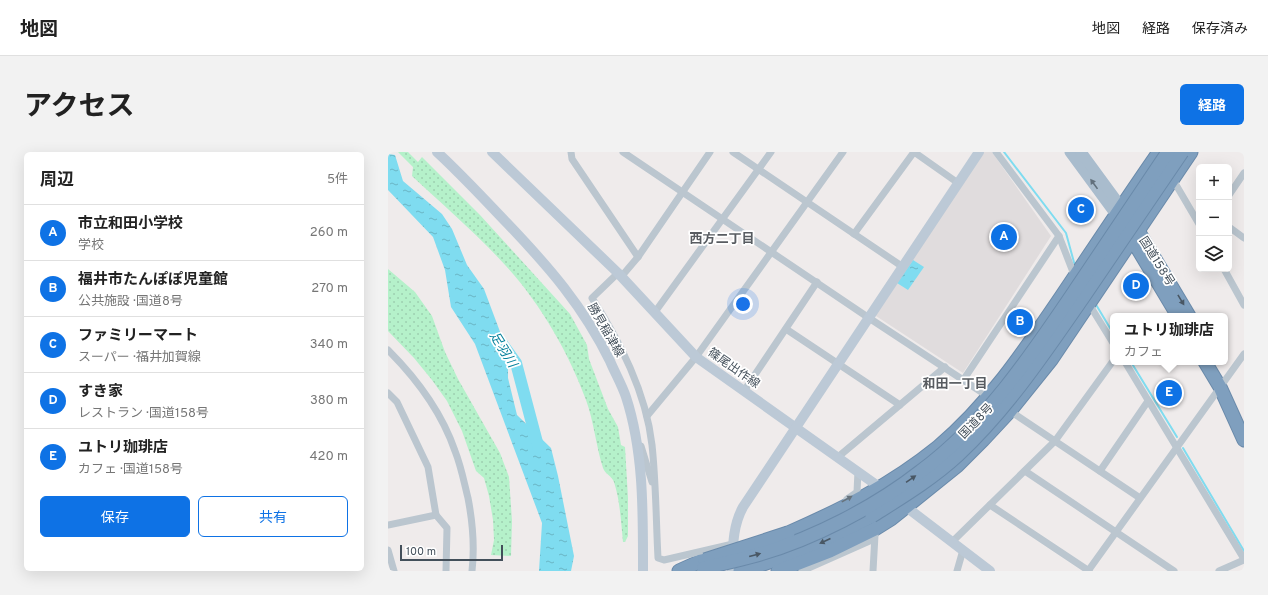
<!DOCTYPE html>
<html lang="ja">
<meta charset="utf-8">
<style>
:root{--surface:#fff;--page:#f2f2f2;--text:#222;--muted:#767676;--line:#e0e0e0;--accent:#0e72e5}
body{margin:0;font-family:Overpass,"Noto Sans JP",sans-serif;background:var(--page);color:var(--text)}
.controls{position:absolute;right:12px;top:12px;display:grid;overflow:hidden;border-radius:6px;box-shadow:0 4px 16px #0002}
.controls button{width:36px;height:36px;display:grid;place-items:center;padding:0;border:0;border-bottom:1px solid var(--line);background:var(--surface);color:var(--text);font:20px sans-serif}
.scale{position:absolute;left:12px;bottom:10px;width:103px;box-sizing:border-box;padding-left:4px;border:2px solid #434f5a;border-top:0;font-size:11px;line-height:14px;white-space:nowrap;color:#434f5a;-webkit-text-stroke:3px #fff;paint-order:stroke}
.you{position:absolute;left:355px;top:152px;width:14px;height:14px;margin:-10px;border:3px solid #fff;border-radius:50%;background:#1a73e8;box-shadow:0 0 0 6px #1a73e833}
.badge{display:grid;place-items:center;width:26px;height:26px;border-radius:50%;background:var(--accent);color:#fff;font-size:13px;font-weight:700}
.pin{position:absolute;translate:-50% -50%;border:2px solid #fff;box-shadow:0 1px 4px #0006}
.popup{position:absolute;left:722px;top:161px;width:118px;height:52px;box-sizing:border-box;display:grid;place-content:center;border-radius:6px;background:var(--surface);filter:drop-shadow(0 1px 3px #0005);font-size:13px;white-space:nowrap;color:var(--muted)}
.popup b{font-size:15px;color:var(--text)}
.popup::after{content:'';position:absolute;left:50%;top:100%;margin-left:-8px;border:8px solid transparent;border-top-color:var(--surface)}
.list{margin:0;padding:0;list-style:none}
h2{display:flex;justify-content:space-between;align-items:center;height:52px;margin:0;padding:0 16px;font-size:17px}
h2 small{font-size:13px;font-weight:400;color:var(--muted)}
.list li{display:grid;grid-template-columns:26px 1fr auto;gap:12px;align-items:center;box-sizing:border-box;height:56px;padding:0 16px;border-top:1px solid var(--line)}
.list b{display:block;font-size:15px;white-space:nowrap}
.list p{margin:0;font-size:13px;white-space:nowrap;color:var(--muted)}
.list em{font-size:13px;font-style:normal;color:var(--muted)}
.actions{display:flex;gap:8px;padding:12px 16px}
.actions a{flex:1;padding:9px 0;border:1px solid var(--accent);border-radius:6px;text-align:center;font-size:14px;color:var(--accent)}
.actions .main{background:var(--accent);color:#fff}
.icon{flex:none;width:22px;height:22px;fill:none;stroke:currentColor;stroke-width:2;stroke-linecap:round;stroke-linejoin:round}
.map{position:relative;flex:none;width:856px;height:419px;overflow:hidden;border-radius:6px}
header{display:flex;align-items:center;gap:24px;box-sizing:border-box;height:56px;padding:0 20px;background:var(--surface);border-bottom:1px solid var(--line)}
header strong{font-size:19px}
nav{display:flex;gap:22px;margin-inline-start:auto;font-size:14px}
.intro{display:flex;align-items:center;justify-content:space-between;box-sizing:border-box;height:96px;padding:0 24px}
h1{margin:0;font-size:28px}
.button{padding:10px 18px;border-radius:6px;background:var(--accent);color:#fff;font-size:14px;font-weight:700}
main{display:flex;gap:24px;padding:0 24px}
aside{flex:1;background:var(--surface);border-radius:6px;box-shadow:0 4px 16px #0002}
.map>svg:first-child{display:block}
</style>
<header>
<strong>地図</strong>
<nav><a>地図</a><a>経路</a><a>保存済み</a></nav>
</header>
<div class="intro"><h1>アクセス</h1><a class="button">経路</a></div>
<main>
<aside>
<h2>周辺<small>5件</small></h2>
<ul class="list">
<li><span class="badge">A</span><div><b>市立和田小学校</b><p>学校</p></div><em>260 m</em></li>
<li><span class="badge">B</span><div><b>福井市たんぽぽ児童館</b><p>公共施設 · 国道8号</p></div><em>270 m</em></li>
<li><span class="badge">C</span><div><b>ファミリーマート</b><p>スーパー · 福井加賀線</p></div><em>340 m</em></li>
<li><span class="badge">D</span><div><b>すき家</b><p>レストラン · 国道158号</p></div><em>380 m</em></li>
<li><span class="badge">E</span><div><b>ユトリ珈琲店</b><p>カフェ · 国道158号</p></div><em>420 m</em></li>
</ul>
<div class="actions"><a class="main">保存</a><a>共有</a></div>
</aside>
<div class="map">
<svg width="856" height="419" viewBox="0 0 856 419">
<defs>
<pattern id="grass-dots" width="8" height="8" patternUnits="userSpaceOnUse"><rect width="8" height="8" fill="#b5f1ca"/><path d="M2 2h.1M6 6h.1" fill="none" stroke="#9dd0b0" stroke-width="1.8" stroke-linecap="round"/></pattern>
<pattern id="water-ripples" width="26" height="14" patternUnits="userSpaceOnUse"><rect width="26" height="14" fill="#7fdcf0"/><path d="M2 4q2-2 4 0t4 0M15 11q2-2 4 0t4 0" fill="none" stroke="#6ab5c5"/></pattern>
</defs>
<rect width="100%" height="100%" fill="#efebeb"/>
<path fill="#e0dcdd" d="M594 0H604L663 84 575 221 488 164V162Z"/>
<g fill="url(#grass-dots)">
<path d="M10 0H20L30 10 34 5 92 63 182 162 199 193 201 207 220 257 230 275 233 293 237 295 240 346V384L237 390H235C233 370 232 348 226 330 224 324 217 322 215 316 208 294 206 270 198 248 181 201 152 151 118 114 89 82 55 53 24 24L25 15Z"/>
<path d="M0 117 27 140 44 164 57 200 70 227 112 301 121 325 124 369 123 404 103 403 106 388 105 368 101 344 96 326 88 319 74 279 59 249 44 228 26 206 0 179Z"/>
</g>
<g fill="url(#water-ripples)">
<path d="M0 2 7 3 15 29 54 62 64 77 79 113 96 137 120 201V226L129 263 163 296 170 324 186 404 183 419H151L154 371 87 192 63 155 57 118 45 85 0 38Z"/>
<path d="M525 108 536 115 520 138 509 131Z"/>
</g>
<g fill="none" stroke-linecap="round" stroke-linejoin="round">
<g stroke="#7fdcf0" stroke-width="2">
<path d="M616 0 678 81 687 114"/>
<path d="M707 151 725 181"/>
<path d="M743 210 789 285"/>
<path d="M795 296 856 399"/>
</g>
<path stroke="#7fdcf0" stroke-width="12" d="M112 189 128 211 150 294"/>
<g stroke="#6a8aaa" stroke-width="15">
<g id="highway">
<path d="M746 72 801 164"/>
<path d="M741 82 790 164"/>
<path d="M817 210 832 235 856 288"/>
<path d="M400 381C455 357 503 333 550 295 599 254 635 201 671 148 704 99 737 49 771 0"/>
<path d="M291 419 313 409"/>
<path d="M352 419C399 406 442 388 484 364"/>
<path d="M390 419 442 399 487 377 503 367 569 314 595 288 622 259 663 208 803 0"/>
</g>
</g>
<g stroke="#bbc6cf" stroke-width="7">
<path d="M183 0 184 7 250 105"/>
<path d="M235 0 481 166 601 245"/>
<path d="M345 0 515 115"/>
<path d="M526 0 570 31"/>
<path d="M608 0 671 84 685 120 688 123"/>
<path d="M784 26 811 72"/>
<path d="M841 43 856 21"/>
<path d="M841 75 856 86"/>
<path d="M466 82 526 0"/>
<path d="M836 117 856 153"/>
<path d="M230 121 204 146C232 190 258 240 264 293 268 330 268 368 270 406L276 408 345 392"/>
<path d="M233 125 250 105 322 0"/>
<path d="M701 152 725 191"/>
<path d="M267 160 383 0"/>
<path d="M398 177 512 253"/>
<path d="M0 198C28 226 54 261 67 299 73 314 76 330 80 346 85 372 87 393 84 419"/>
<path d="M737 210 856 407"/>
<path d="M576 227 671 84"/>
<path d="M356 239 429 130"/>
<path d="M0 241 9 250 40 315 48 363 0 373"/>
<path d="M622 259 752 346"/>
<path d="M259 264 308 205 455 0"/>
<path d="M253 294 264 330"/>
<path d="M450 305 557 215"/>
<path d="M637 319 786 419"/>
<path d="M712 319 760 249"/>
<path d="M459 347 469 340 470 319"/>
<path d="M602 353 701 419"/>
<path d="M48 363 59 376 58 419"/>
<path d="M564 390 667 289 725 209"/>
<path d="M0 398 6 419"/>
<path d="M414 419 486 387"/>
<path d="M485 419 487 383"/>
<path d="M569 419 575 398"/>
<path d="M700 419 856 202"/>
<path d="M831 419 856 408"/>
</g>
<g stroke="#bcc9d6" stroke-width="10">
<path d="M49 0C74 23 96 47 119 71 161 115 195 154 222 209 227 221 234 233 238 245 256 300 255 362 255 419"/>
<path d="M104 0 230 121 308 205 497 339"/>
<path d="M513 351 602 419"/>
<path d="M344 419C345 397 344 375 355 355L591 0"/>
</g>
<g stroke="#a9bccd" stroke-width="11">
<path d="M682 0 729 64"/>
<path d="M693 0 734 56"/>
</g>
<use href="#highway" stroke="#7f9fbe" stroke-width="13"/>
<g stroke="#6a8aaa" stroke-width="15" stroke-linecap="butt">
<g id="highway-bridge">
<path d="M484 364C514 345 544 327 570 303 619 257 656 202 694 147 727 98 761 49 794 0"/>
<path d="M317 408 400 381"/>
<path d="M316 416C333 412 351 408 369 403 425 387 487 355 533 319 599 270 644 202 690 134 720 90 750 45 780 0"/>
</g>
</g>
<use href="#highway-bridge" stroke="#7f9fbe" stroke-width="13"/>
</g>
<defs><path id="oneway-solid" d="M-6-.8H1V-3.2L6.5 0L1 3.2V.8H-6Z"/></defs>
<use fill="#62707c" href="#oneway-solid" transform="translate(706 32) rotate(-126)"/>
<g fill="#495764">
<use href="#oneway-solid" transform="translate(793 148) rotate(59)"/>
<use href="#oneway-solid" transform="translate(523 327) rotate(-34)"/>
<use href="#oneway-solid" transform="translate(437 389) rotate(155)"/>
<use href="#oneway-solid" transform="translate(367 403) rotate(-15)"/>
</g>
<use fill="#67737d" href="#oneway-solid" transform="translate(459 347) rotate(-29)"/>
<g text-anchor="middle" stroke-width="3.5" stroke-linejoin="round" paint-order="stroke">
<g font-size="12" fill="#434f5a" stroke="#fff">
<text transform="translate(769 109) rotate(58)" y="4">国道158号</text>
<text transform="translate(218 178) rotate(60)" y="4">勝見稲津線</text>
<text transform="translate(346 216) rotate(35)" y="4">篠尾出作線</text>
<text transform="translate(588 269) rotate(-46)" y="4">国道8号</text>
</g>
<g font-size="13" font-weight="bold" fill="#585c61" stroke="#fff">
<text x="334" y="91">西方二丁目</text>
<text x="567" y="236">和田一丁目</text>
</g>
<g font-size="13" font-style="italic" fill="#05819c" stroke="#fff">
<text transform="translate(116 197) rotate(58)" y="5">足羽川</text>
</g>
</g>
</svg>
<div class="controls">
<button>+</button>
<button>−</button>
<button><svg class="icon" aria-label="layers" viewBox="0 0 24 24"><path d="M12 4l9 5-9 5-9-5zM3 14l9 5 9-5"/></svg></button>
</div>
<div class="scale">100 m</div>
<div class="you"></div>
<div class="pin badge" style="left:616px;top:85px">A</div>
<div class="pin badge" style="left:632px;top:170px">B</div>
<div class="pin badge" style="left:693px;top:58px">C</div>
<div class="pin badge" style="left:748px;top:134px">D</div>
<div class="pin badge" style="left:781px;top:241px">E</div>
<div class="popup"><b>ユトリ珈琲店</b>カフェ</div>
</div>
</main>
